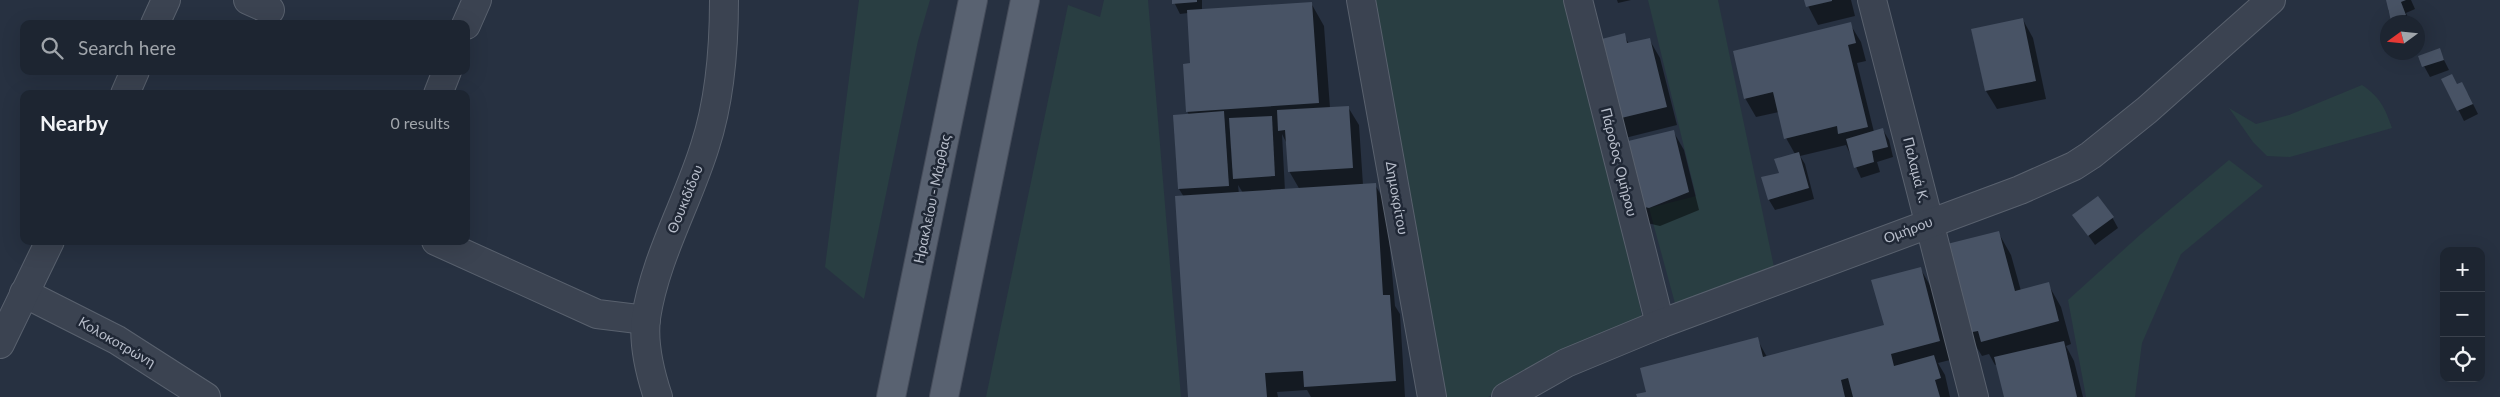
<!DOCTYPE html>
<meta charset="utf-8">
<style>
:root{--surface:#1d2531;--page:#252d39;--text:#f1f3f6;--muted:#a0a5ab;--line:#3b424d}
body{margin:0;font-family:Lato,sans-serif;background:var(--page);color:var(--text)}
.controls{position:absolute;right:15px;bottom:15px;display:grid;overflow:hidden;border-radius:10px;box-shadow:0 5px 20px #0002}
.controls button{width:45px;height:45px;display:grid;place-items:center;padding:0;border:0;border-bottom:1px solid var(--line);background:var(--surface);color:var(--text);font:25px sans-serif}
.compass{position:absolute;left:2380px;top:15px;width:45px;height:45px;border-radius:50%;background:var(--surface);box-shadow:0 5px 20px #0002;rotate:255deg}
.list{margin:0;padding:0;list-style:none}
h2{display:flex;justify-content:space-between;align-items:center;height:65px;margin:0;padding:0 20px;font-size:21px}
h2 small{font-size:16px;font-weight:400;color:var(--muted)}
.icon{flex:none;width:28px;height:28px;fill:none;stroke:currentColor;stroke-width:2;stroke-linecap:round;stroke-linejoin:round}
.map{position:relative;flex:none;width:2500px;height:397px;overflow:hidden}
.search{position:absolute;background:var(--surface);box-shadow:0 5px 20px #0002;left:20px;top:20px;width:450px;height:55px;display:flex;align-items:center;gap:12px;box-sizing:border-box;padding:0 18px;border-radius:10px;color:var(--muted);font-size:19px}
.panel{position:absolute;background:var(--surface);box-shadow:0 5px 20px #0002;left:20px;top:90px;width:450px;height:155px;border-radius:10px}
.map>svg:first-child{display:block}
</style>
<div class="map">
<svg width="2500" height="397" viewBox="0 0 2500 397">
<rect width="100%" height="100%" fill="#273141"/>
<g fill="#293e42">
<path d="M859 0H930L918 41 864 299 825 267Z"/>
<path d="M1104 0H1148L1181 397H986L1068 5 1100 17Z"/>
<path d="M1373 0H1570L1623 215 1642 318 1534 370 1488 397H1446Z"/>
<path d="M1648 0H1718L1774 267 1676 307 1649 208 1696 196Z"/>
<path d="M2362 85C2380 97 2385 108 2392 128L2290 157 2267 156 2253 142 2229 108 2256 124 2289 115Z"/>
<path d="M2229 160 2263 186 2181 254 2142 343 2135 397H2086L2068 300 2141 234Z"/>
</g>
<g fill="#0007" fill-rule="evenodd">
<path d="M1173 0H1202V10L1311 3 1324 26 1330 108 1348 107 1359 125 1363 185H1375L1386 203 1395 306 1400 314 1405 397H1311L1307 390 1277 392 1278 397H1190L1184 197 1179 189 1189 115 1187 111 1192 65 1188 13 1180 14ZM1282 134 1287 144 1289 171 1300 190 1285 191ZM1238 185 1243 193 1239 194Z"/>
<path d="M1617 0H1631L1618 3Z"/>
<path d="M1805 0H1851L1855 16 1818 25Z"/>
<path d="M2387 0H2411L2415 9 2406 13 2410 22H2393L2388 10 2391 8Z"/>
<path d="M2023 20 2033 38 2046 99 1997 109 1986 91Z"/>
<path d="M1850 24 1861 42 1866 61 1857 63 1874 132 1883 130 1889 140 1893 157 1877 162 1880 172 1861 178 1846 145 1800 156 1805 164 1814 199 1775 210 1769 200 1780 174 1795 154 1786 138 1779 112 1756 117 1745 98Z"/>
<path d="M1624 35 1629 44 1649 39 1660 58 1677 125 1625 138 1614 120Z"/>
<path d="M2439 50 2449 70 2430 77 2424 66Z"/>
<path d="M2443 79 2457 86 2468 94 2478 114 2464 121Z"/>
<path d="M1673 131 1684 150 1699 210 1660 226 1647 223 1636 205Z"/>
<path d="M2074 215 2112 217 2118 228 2095 245Z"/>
<path d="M1998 232 2011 255 2021 291 2048 284 2061 307 2071 344 2066 346 2074 361 2083 397H2005L1997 364 1995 365 1989 354 1982 356 1968 333Z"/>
<path d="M1920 268 1931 287 1950 360 1938 363 1945 375 1950 397H1638L1757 339 1767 357 1885 326Z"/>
</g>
<g fill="#485365">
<path d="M1172 0H1197V2L1172 4Z"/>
<path d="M1804 0H1832V1L1806 7Z"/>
<path d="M2386 0H2406L2401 2 2406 15 2391 21Z"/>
<path d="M1312 2 1319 103 1186 112 1183 64 1190 63 1187 10Z"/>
<path d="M2023 18 2036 81 1985 91 1971 29Z"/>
<path d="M1851 22 1856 43 1848 45 1868 127 1838 134 1837 126 1784 139 1773 92 1744 99 1733 51Z"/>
<path d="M1625 33 1627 43 1650 38 1667 107 1613 120 1594 41Z"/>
<path d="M2440 48 2444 60 2422 67 2418 56Z"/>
<path d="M2452 74 2457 84 2462 82 2473 104 2457 111 2441 79Z"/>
<path d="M1349 106 1353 168 1288 172 1285 130 1278 131 1277 110Z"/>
<path d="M1224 111 1229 186 1178 189 1173 115Z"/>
<path d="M1272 116 1275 176 1233 179 1229 118Z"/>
<path d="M1883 128 1888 147 1872 151 1874 162 1854 168 1846 139Z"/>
<path d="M1674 130 1689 192 1649 208 1635 205 1620 143Z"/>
<path d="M1799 152 1809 188 1768 200 1761 177 1779 173 1774 159Z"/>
<path d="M1376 183 1383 295H1390L1396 381 1304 387 1303 371 1265 373 1267 397H1188L1175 196Z"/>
<path d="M2098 196 2114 217 2088 236 2072 215Z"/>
<path d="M1999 231 2015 291 2049 282 2059 321 1981 342 1978 331 1967 333 1943 245Z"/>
<path d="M1921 267 1940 341 1891 354 1894 366 1934 355 1941 378 1935 380 1940 397H1853L1848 378 1841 380 1845 397H1637L1636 394 1646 392 1640 368 1758 337 1763 357 1884 325 1871 280Z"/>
<path d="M2064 341 2077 397H2004L1994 357Z"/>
</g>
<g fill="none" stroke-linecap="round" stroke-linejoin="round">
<g stroke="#59616e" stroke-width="30">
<g id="minor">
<path d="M248 0 270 10"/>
<path d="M1361 0 1432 397"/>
<path d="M1578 0 1660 324"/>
<path d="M1872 0 1974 397"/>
<path d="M155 24 166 0"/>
<path d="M466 25 477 0"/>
<path d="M125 94 135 71"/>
<path d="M438 94 447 71"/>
<path d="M436 241 597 314 646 320"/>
<path d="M24 293 117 340 206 397"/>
<path d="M0 344 50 241"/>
<path d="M658 397C650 373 643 343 646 318 655 258 687 204 705 146 720 100 724 48 724 0"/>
<path d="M1506 397 1566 363 1660 324 2020 190 2074 166 2091 155 2147 110 2271 0"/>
</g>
</g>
<g stroke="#454c5a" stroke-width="30">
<g id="major">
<path d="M891 397 973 0"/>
<path d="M944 397 1025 0"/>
</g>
</g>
<use href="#minor" stroke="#3b4351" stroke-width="28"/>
<use href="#major" stroke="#596271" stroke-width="28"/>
</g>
<g text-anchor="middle" stroke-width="5" stroke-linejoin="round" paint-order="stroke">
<g font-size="14" fill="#b8becb" stroke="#202836">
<text transform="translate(1619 162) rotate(76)" y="5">Πάροδος Ομήρου</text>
<text transform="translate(1916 170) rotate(76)" y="5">Παλαμά Κ.</text>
<text transform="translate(1397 198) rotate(80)" y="5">Δημοκρίτου</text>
<text transform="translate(685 199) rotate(-68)" y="5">Θουκιδίδου</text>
<text transform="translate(932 199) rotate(-78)" y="5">Ηρακλείου - Μάρθας</text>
<text transform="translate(1908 230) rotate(-21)" y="5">Ομήρου</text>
<text transform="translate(117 342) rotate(30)" y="5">Κολοκοτρώνη</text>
</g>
</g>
</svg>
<div class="controls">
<button>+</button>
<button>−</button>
<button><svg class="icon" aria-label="locate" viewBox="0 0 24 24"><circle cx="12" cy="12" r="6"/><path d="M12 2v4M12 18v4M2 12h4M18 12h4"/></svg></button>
</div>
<svg class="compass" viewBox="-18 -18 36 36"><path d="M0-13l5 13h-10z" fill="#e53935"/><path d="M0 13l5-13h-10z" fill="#a0a5ab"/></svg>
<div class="search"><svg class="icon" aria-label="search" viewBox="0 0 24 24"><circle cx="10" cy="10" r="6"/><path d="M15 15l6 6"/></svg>Search here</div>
<section class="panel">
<h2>Nearby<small>0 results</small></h2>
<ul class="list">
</ul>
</section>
</div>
